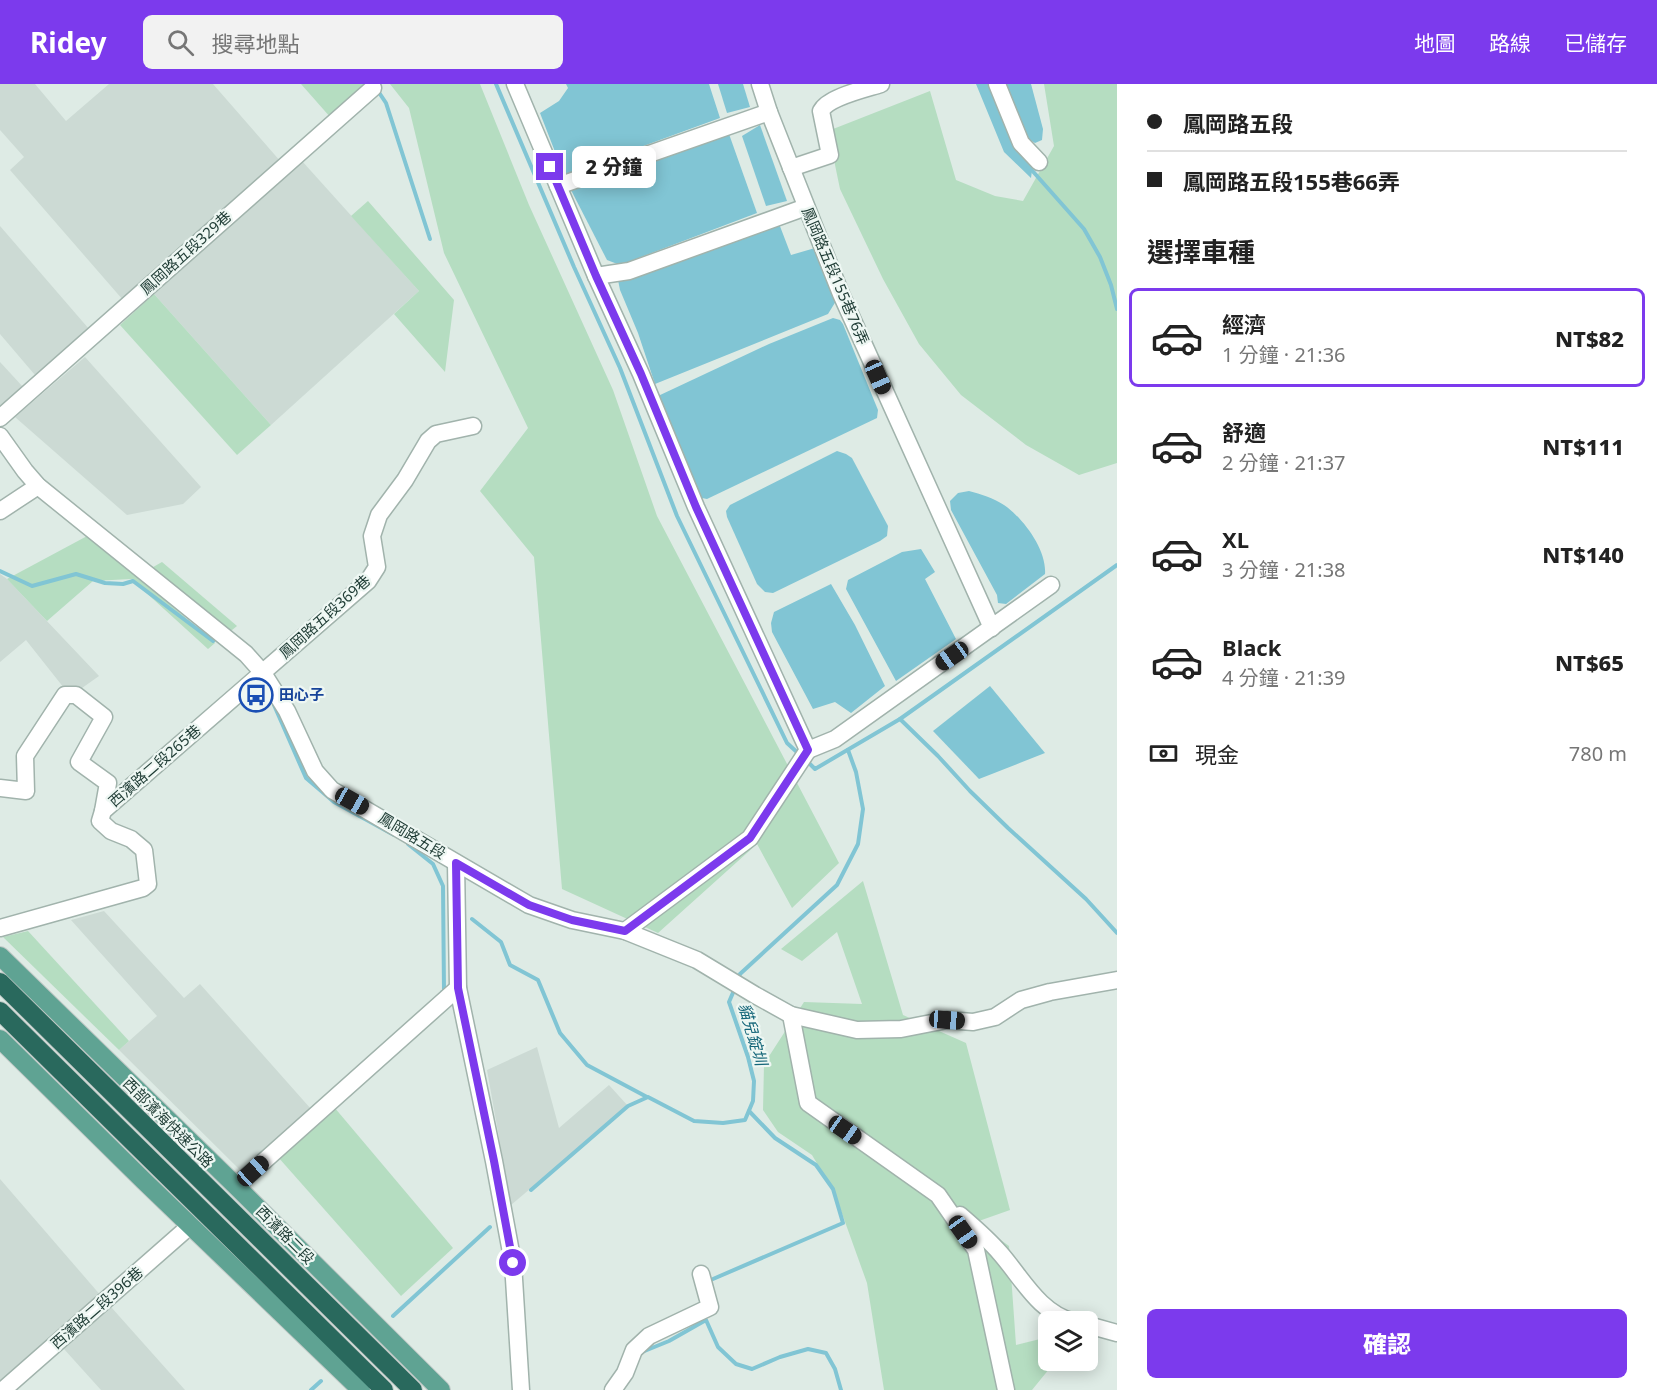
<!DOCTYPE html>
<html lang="zh-TW">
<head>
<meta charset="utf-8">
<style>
	body { margin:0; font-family:"Noto Sans","Noto Sans TC",sans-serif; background:#f2f2f2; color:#222; height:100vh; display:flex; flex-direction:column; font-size:22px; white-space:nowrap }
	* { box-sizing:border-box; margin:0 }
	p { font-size:20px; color:#767676 }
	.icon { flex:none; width:33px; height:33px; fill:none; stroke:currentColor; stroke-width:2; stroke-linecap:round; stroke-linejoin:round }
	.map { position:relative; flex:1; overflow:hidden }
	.side { display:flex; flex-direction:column; background:#fff; width:540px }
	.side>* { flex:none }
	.guide { display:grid; align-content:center; height:132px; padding:0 30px; background:#fff }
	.fabs { position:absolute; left:1038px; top:1227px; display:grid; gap:12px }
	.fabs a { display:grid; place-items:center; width:60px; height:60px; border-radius:9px; background:#fff; box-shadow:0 3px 15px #0003; font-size:30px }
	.end { position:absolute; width:27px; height:27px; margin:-14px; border:8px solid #7c3aed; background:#fff; box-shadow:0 0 0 3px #fff }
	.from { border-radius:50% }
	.bubble { position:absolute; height:42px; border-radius:9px; background:#fff; box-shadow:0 3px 15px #0003; font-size:20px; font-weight:800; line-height:42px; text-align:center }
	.car { position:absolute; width:18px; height:36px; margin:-18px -9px; border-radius:8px; box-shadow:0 0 4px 2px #0007; background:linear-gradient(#222 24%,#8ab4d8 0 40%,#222 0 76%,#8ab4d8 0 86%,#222 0) }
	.guide b { display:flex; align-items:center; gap:21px; height:57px; font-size:22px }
	.guide b+b { border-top:2px solid #e0e0e0 }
	.guide i { width:15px; height:15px; background:#222 }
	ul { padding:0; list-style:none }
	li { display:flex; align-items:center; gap:18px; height:99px; margin:0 12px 9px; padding:0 18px; border:3px solid transparent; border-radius:9px }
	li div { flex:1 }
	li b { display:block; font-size:22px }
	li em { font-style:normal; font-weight:800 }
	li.current { border-color:#7c3aed }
	li>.icon { width:54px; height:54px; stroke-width:1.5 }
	h2 { padding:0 30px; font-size:27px; line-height:72px }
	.pay { display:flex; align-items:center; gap:15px; height:66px; padding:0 30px; font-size:22px }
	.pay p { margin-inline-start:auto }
	.action { display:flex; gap:12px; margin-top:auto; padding:12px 30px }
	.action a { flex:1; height:69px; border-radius:9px; background:#7c3aed; color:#fff; font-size:24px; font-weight:800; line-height:69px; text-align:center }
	header { display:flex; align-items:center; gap:36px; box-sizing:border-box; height:84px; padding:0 30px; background:#7c3aed; color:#fff }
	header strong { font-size:28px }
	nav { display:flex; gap:33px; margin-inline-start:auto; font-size:21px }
	.search { width:420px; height:54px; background:#f2f2f2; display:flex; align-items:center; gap:15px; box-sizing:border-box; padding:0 21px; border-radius:9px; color:#767676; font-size:22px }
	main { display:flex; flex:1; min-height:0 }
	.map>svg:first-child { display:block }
</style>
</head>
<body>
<header>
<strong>Ridey</strong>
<div class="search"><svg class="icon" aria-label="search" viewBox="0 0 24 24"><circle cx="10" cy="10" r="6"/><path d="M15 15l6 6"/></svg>搜尋地點</div>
<nav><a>地圖</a><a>路線</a><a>已儲存</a></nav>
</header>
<main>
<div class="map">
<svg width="1117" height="1306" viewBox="0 0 1117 1306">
	<rect width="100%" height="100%" fill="#deebe5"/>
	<g fill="#ccdad4">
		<path d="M0,0H35L66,37L109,0H213L281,78L123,216L10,86L24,73L0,46Z"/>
		<path d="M302,77L419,207L271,341L154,210Z"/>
		<path d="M0,142L89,245L35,291L0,250Z"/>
		<path d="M85,273L201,403L183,420L127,431L15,333Z"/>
		<path d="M0,278L23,303L0,326Z"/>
		<path d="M0,490L7,495L99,592L82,604H64L26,556L0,578Z"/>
		<path d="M104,827L184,914L200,900L311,1025L241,1087L119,966L157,932L71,836Z"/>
		<path d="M537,963L559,1044L609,1001L628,1022L511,1121L487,986Z"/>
		<path d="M0,1095L102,1213L0,1298Z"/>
		<path d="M111,1223L185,1306H101L64,1265Z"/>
	</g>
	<g fill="#b5ddc1">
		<path d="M301,0H369L331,34Z"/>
		<path d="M390,0H480L529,121L613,306L657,432L839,779L792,824L757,760L658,849L562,805L534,473L480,407L528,344L444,169L409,24Z"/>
		<path d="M1044,0H1117V379L1079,391L1026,361L961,311L919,260L883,195L840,105L828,47L930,7L956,96L995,112L1023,117L1054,62Z"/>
		<path d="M368,117L454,216L445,288L394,230L419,207L351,132Z"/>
		<path d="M154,210L271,341L237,371L120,241Z"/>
		<path d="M89,451L215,559L208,565L131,495L93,497L47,537L7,495Z"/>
		<path d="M162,478L237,542L227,550L148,486Z"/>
		<path d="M863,797L903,931L966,959L1010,1126L976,1138L1009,1162L1016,1261L1048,1253V1276L1059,1277L1054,1279L1032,1306H884L867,1199L835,1110L812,1071L778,1048L763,1026L764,980L804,918L862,920L837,848L802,877L781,865Z"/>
		<path d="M28,847L129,957L119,966L3,853Z"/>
		<path d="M334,1023L453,1164L401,1212L278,1073Z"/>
	</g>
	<g fill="#81c5d4">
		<path d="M566,0H709L720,34L564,91L540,29L559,17L568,4Z"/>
		<path d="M718,0H743L750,23L727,29Z"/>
		<path d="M976,0H990L1012,59L1033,79L1031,94L1004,68Z"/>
		<path d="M1000,0H1031L1043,45L1042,56L1035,59L1023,52Z"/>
		<path d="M760,41L787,117L766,122L742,52Z"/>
		<path d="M729,50L757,129L620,181L607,176L571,106Z"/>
		<path d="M778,137L791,171L815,164L836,217L828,230L655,300L638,249L620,206L618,196Z"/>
		<path d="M833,234L840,236L843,240L878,326L877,334L707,415L697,413L658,312L769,260Z"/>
		<path d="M837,367L846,370L852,374L888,442L887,452L880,457L773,509L765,508L757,500L727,433L726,427L730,421Z"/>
		<path d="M969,407C981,410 993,414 1004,421C1023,434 1047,466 1045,490L1006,520L998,519L997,511L951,426L950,417L958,409Z"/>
		<path d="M921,465L935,488L925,495L956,555L896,597L846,505L848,496L902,468Z"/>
		<path d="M831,500L855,541L885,602L851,629L835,618L813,625L772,548L771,539L774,528Z"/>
		<path d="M990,602L1045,669L979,695L933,647Z"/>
	</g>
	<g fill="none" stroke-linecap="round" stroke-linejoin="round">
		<g stroke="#81c5d4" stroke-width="4">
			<path d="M496,0L574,183L620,284L677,432L787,659L799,670"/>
			<path d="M378,7L386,19L430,155"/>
			<path d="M1029,83L1084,145L1100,173L1111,201L1117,225"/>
			<path d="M0,487L32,502L76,490L105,499L123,500L133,497L213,557"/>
			<path d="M274,621L306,694L334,718L394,751"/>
			<path d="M900,635L938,672L970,707L1008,744L1086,815L1117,849"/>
			<path d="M807,677L815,685L900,635L1117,481"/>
			<path d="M408,760L433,780L443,802L444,907L442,908"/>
			<path d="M472,835L501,858L510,881L538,896L560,949L587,981L647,1013"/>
			<path d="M739,894L740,890L837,801L858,760L863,725L856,688L848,666"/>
			<path d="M531,1106L628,1022L648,1013L694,1037L723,1039L745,1036L753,1017L754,997L748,973L729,918L735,904"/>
			<path d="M713,1195L843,1139L833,1105L816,1081L775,1054L749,1027"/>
			<path d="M393,1232L490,1143"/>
			<path d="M642,1268L669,1257L706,1236L718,1263L736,1280L752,1285L780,1273L808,1265L826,1269L835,1285L841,1306"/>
			<path d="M311,1306L321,1297"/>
		</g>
		<defs>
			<g id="minor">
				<path d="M515,0L596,192L641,290L696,423L808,666"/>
				<path d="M760,0L769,28L841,210L992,544"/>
				<path d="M997,0L1021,59L1039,78"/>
				<path d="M791,84L830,71L821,27C828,13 865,5 881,0"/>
				<path d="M558,102L769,28"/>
				<path d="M596,192L629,187L806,123"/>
				<path d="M0,334L373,4"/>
				<path d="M0,352L25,387L38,402L246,570L263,589L287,627L315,687L332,706L529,821L572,836L625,847L697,876L755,911L791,931L857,946L901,945L947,936L973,938L995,933L1021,916L1050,908L1117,896"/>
				<path d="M0,427L38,402"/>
				<path d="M808,666L835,655L1051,501"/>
				<path d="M0,704L26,707L25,672L65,611H76L104,633L79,678L108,699L103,727"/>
				<path d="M456,779L458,904L494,1077L513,1179L521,1306"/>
				<path d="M0,844L143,804L148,800L144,766L131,755L111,747L100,737L103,727L368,497L377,483L372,452L379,431L405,396L428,357L436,350L473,342"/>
				<path d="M625,847L750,754L808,666"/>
				<path d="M791,931L808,1019L938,1111L976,1166L1006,1306"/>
				<path d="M236,1102L458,904"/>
				<path d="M960,1131C974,1143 988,1155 1000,1169C1022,1194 1039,1229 1074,1238"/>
				<path d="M1088,1241L1117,1249"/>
				<path d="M3,1306L191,1141"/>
				<path d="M613,1306L625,1289L634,1266L649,1252L710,1223L701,1190"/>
			</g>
			<g id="major">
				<path d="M0,872L236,1102L441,1306"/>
				<path d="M0,955L144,1097L361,1306"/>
			</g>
			<g id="highway">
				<path d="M0,898L413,1306"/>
				<path d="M0,927L384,1306"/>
			</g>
		</defs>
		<use href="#minor" stroke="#a1b3ac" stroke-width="19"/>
		<use href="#major" stroke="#c0c8c6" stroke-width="20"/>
		<use href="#highway" stroke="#c0c8c6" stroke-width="20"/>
		<use href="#minor" stroke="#fff" stroke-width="16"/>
		<use href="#major" stroke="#5fa393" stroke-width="18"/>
		<use href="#highway" stroke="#29695d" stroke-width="18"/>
	</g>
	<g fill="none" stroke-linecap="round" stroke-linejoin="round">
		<path stroke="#7c3aed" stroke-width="8" d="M513,1179L494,1077L458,904L456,779L529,821L572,836L625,847L750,754L808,666L696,423L641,290L596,192L550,83"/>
	</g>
	<defs>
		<symbol id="bus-ring" viewBox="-11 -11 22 22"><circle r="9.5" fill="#eef7f3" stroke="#1a4fb4" stroke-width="1.5"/><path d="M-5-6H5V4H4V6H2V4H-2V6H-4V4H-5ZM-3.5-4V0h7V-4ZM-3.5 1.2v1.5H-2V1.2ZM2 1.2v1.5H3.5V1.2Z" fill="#1a4fb4"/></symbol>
	</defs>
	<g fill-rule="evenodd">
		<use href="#bus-ring" x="237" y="592" width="38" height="38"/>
	</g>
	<g text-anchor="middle" stroke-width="4.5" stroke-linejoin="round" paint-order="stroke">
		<g font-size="15" fill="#1e3b34" stroke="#eef7f3">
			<text transform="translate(186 169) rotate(-42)" y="5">鳳岡路五段329巷</text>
			<text transform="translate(835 192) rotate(67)" y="5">鳳岡路五段155巷76弄</text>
			<text transform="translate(325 533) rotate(-42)" y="5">鳳岡路五段369巷</text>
			<text transform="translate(155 682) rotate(-41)" y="5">西濱路二段265巷</text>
			<text transform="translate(412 752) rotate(31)" y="5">鳳岡路五段</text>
			<text transform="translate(168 1039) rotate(45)" y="5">西部濱海快速公路</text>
			<text transform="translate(285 1151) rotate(45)" y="5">西濱路二段</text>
			<text transform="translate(97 1224) rotate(-41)" y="5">西濱路二段396巷</text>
		</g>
		<g font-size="15" font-weight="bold" fill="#164399" stroke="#eef7f3" text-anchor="start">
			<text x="279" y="616">田心子</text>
		</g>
		<g font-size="16" font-style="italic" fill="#16677a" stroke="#eef7f3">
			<text transform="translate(753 950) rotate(74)" y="6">貓兒錠圳</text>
		</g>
	</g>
</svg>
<div class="fabs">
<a><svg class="icon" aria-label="layers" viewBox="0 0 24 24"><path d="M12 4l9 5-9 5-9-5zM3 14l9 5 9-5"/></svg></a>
</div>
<i class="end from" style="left:513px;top:1179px"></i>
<i class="end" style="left:550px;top:83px"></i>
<div class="bubble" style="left:572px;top:62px;width:84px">2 分鐘</div>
<i class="car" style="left:878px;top:293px;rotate:156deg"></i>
<i class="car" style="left:952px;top:572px;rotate:235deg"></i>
<i class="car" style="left:352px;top:717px;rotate:119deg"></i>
<i class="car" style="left:947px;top:936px;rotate:94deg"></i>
<i class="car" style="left:845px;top:1046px;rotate:125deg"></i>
<i class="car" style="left:253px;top:1087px;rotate:48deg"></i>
<i class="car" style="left:963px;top:1148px;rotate:145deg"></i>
</div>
<section class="side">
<div class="guide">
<b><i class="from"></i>鳳岡路五段</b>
<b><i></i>鳳岡路五段155巷66弄</b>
</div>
<h2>選擇車種</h2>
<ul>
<li class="current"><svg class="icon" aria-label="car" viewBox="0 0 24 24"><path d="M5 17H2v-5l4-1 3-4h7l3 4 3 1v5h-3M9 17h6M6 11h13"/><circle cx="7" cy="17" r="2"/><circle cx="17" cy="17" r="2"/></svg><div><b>經濟</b><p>1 分鐘 · 21:36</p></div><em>NT$82</em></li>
<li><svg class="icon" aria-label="car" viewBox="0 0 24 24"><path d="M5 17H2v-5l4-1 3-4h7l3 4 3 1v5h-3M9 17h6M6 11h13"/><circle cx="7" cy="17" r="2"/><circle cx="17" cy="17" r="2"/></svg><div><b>舒適</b><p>2 分鐘 · 21:37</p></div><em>NT$111</em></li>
<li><svg class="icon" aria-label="car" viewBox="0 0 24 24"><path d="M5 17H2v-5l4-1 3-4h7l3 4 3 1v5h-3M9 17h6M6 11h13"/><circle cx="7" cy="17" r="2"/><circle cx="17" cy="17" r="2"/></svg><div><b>XL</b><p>3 分鐘 · 21:38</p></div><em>NT$140</em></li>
<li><svg class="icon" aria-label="car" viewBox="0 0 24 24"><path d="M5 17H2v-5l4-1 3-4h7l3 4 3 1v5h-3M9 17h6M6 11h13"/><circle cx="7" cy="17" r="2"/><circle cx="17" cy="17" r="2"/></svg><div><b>Black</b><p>4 分鐘 · 21:39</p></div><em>NT$65</em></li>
</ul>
<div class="pay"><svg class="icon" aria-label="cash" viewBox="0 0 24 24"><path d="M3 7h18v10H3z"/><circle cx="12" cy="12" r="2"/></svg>現金<p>780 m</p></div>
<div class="action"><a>確認</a></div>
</section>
</main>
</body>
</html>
